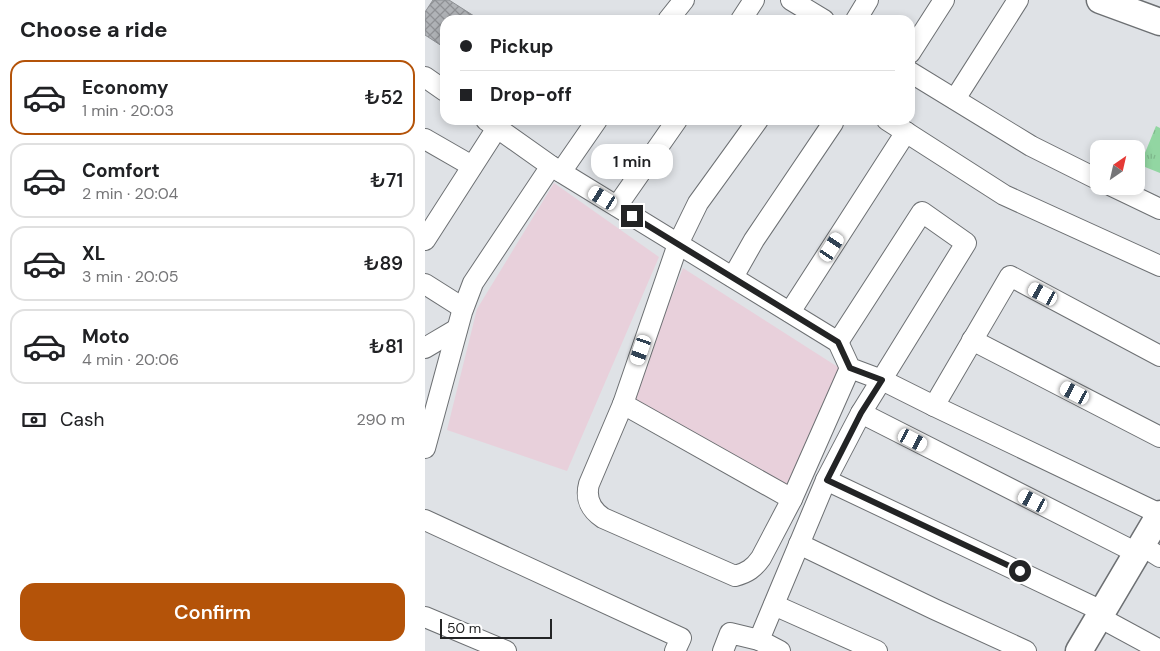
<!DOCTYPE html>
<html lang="en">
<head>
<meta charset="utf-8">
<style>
	body { margin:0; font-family:"DM Sans",sans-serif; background:#f6f6f6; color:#202124; height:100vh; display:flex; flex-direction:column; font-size:19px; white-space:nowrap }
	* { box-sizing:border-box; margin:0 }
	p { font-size:16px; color:#757577 }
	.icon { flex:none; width:28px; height:28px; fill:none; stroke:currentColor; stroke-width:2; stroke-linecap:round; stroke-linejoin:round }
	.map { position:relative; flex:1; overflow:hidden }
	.panel { display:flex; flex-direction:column; background:#fff; width:425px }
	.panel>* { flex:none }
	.guide { position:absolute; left:15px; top:15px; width:475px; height:110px; border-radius:15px; box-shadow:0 2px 8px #0003; display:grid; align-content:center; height:110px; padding:0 20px; background:#fff }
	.needle { width:32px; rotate:34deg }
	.controls { position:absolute; left:665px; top:140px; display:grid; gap:10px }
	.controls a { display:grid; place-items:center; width:55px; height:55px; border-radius:10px; background:#fff; box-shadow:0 2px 8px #0003; font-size:25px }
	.scale { position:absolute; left:15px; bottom:12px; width:112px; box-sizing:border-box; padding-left:5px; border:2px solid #232425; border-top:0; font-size:14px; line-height:18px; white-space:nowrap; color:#232425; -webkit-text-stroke:4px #fff; paint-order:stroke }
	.end { position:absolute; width:22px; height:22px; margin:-11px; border:6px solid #232425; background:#fff; box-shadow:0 0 0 2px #fff }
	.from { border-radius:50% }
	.bubble { position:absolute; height:35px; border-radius:15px; background:#fff; box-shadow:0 2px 8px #0003; font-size:16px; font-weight:600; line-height:35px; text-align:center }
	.car { position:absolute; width:15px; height:30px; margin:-15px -8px; border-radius:6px; box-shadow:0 0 4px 1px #0007; background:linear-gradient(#fff 24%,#345 0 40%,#fff 0 76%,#345 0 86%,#fff 0) }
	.guide b { display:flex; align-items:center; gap:18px; height:48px; font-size:19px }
	.guide b+b { border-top:1px solid #e0e0e0 }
	.guide i { width:12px; height:12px; background:#202124 }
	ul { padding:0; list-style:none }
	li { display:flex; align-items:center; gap:15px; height:75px; margin:0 10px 8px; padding:0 10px; border:2px solid #e0e0e0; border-radius:15px }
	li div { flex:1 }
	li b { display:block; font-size:19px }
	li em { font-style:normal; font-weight:600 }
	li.selected { border-color:#b45309 }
	li>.icon { width:45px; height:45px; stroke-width:1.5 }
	h2 { padding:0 20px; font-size:22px; line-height:60px }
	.pay { display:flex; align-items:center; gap:12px; height:55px; padding:0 20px; font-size:19px }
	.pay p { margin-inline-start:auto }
	.primary-button { display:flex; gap:10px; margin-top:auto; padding:10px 20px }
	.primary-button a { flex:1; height:58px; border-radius:15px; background:#b45309; color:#fff; font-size:20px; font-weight:600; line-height:58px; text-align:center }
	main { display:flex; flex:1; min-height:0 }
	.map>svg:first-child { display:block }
</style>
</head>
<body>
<main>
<section class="panel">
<h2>Choose a ride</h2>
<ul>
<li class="selected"><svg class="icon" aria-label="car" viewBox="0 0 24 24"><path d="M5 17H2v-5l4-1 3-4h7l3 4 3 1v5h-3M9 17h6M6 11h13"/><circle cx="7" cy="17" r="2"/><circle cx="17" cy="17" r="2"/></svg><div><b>Economy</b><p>1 min · 20:03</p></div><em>₺52</em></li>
<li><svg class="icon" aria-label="car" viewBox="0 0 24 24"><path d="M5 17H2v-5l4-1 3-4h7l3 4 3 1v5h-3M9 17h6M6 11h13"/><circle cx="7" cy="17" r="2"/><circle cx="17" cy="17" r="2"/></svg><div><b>Comfort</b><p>2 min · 20:04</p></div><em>₺71</em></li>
<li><svg class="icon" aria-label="car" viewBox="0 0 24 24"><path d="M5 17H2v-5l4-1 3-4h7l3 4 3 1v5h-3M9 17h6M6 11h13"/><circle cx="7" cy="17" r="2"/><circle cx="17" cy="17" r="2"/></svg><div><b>XL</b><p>3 min · 20:05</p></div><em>₺89</em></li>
<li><svg class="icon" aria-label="car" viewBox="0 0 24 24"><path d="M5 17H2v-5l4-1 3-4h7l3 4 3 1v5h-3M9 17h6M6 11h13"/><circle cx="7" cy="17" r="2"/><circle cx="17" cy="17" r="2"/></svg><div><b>Moto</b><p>4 min · 20:06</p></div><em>₺81</em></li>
</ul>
<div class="pay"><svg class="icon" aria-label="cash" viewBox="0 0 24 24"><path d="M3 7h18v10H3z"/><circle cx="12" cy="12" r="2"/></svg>Cash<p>290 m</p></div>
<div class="primary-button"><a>Confirm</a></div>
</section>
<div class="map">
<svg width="735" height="651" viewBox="0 0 735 651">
	<defs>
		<pattern id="grass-tufts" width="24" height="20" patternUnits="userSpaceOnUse" patternTransform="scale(1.25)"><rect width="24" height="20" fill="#92d6a2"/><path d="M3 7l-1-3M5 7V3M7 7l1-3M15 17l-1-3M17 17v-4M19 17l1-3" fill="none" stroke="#7eb88b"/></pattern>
		<pattern id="building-cross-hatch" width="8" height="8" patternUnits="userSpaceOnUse" patternTransform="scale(1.25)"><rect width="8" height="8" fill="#b0b3b7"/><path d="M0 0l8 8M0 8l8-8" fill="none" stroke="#8f9195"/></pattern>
	</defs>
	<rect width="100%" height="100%" fill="#dfe2e6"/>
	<g fill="#e8d0db">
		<path d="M129,183L234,257L142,471L22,430L52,309Z"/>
		<path d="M258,268L416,369L363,487L204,403Z"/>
	</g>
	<path fill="url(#grass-tufts)" d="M731,126L735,128V173L715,165Z"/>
	<path fill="url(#building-cross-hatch)" stroke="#8c8f93" d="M8,0H24L49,16L46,20H20V48L0,35V12Z"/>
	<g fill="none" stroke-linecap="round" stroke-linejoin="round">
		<defs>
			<g id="minor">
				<path d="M366,0L399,20"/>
				<path d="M243,20L259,0"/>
				<path d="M316,20L329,0"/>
				<path d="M431,20L443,0"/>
				<path d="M485,53L519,0"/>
				<path d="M485,72L606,146L674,180"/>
				<path d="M0,77L20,91"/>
				<path d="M530,99L593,0"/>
				<path d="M61,120L126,166L413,342L425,368L457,380L509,406L735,514"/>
				<path d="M333,120L273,203L253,244L198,404L164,484C160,499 166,510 178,518L310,576C322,573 329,568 336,558L367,499L425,368"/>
				<path d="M462,120L579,195L735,266"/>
				<path d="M0,139L47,166"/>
				<path d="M136,172L172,120"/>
				<path d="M687,186L735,209"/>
				<path d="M192,206L252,120"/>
				<path d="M0,240L72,128"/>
				<path d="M308,277L329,240L408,123"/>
				<path d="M0,284L38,308"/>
				<path d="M365,312L481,132"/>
				<path d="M547,340L735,437"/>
				<path d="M0,348L32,329"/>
				<path d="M198,404L367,499"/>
				<path d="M509,406L585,276L735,356"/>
				<path d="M436,413L712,553"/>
				<path d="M0,448L37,312L48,283L126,166"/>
				<path d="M401,480L677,611"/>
				<path d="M0,520L256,638L250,651"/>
				<path d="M374,544L509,609L601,651"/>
				<path d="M716,545L735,557"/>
				<path d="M349,605L452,651"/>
				<path d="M0,617L81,651"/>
				<path d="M674,617L735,650"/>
				<path d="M334,640L355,651"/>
				<path d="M298,651L305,633L334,640L401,480L436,413L541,243L497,212L413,342"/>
			</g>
			<g id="major">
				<path d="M675,0L735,22"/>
				<path d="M654,651L735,514"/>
			</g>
		</defs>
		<use href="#minor" stroke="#6d7073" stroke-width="22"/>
		<use href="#major" stroke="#6d7073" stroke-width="29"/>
		<use href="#minor" stroke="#fff" stroke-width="20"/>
		<use href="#major" stroke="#fff" stroke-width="26"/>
	</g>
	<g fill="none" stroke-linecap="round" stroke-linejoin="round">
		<path stroke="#232425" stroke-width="6" d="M207,216L413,342L425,368L457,380L436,413L402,480L595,571"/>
	</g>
</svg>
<div class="controls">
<a><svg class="needle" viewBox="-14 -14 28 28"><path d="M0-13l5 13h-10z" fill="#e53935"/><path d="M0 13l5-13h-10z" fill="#757577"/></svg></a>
</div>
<div class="scale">50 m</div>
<i class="end from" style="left:595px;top:571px"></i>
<i class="end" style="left:207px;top:216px"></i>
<div class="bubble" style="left:166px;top:144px;width:82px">1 min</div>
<i class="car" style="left:178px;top:198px;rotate:301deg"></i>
<i class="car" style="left:407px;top:247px;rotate:33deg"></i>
<i class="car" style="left:618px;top:294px;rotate:298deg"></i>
<i class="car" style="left:216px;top:350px;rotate:199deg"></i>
<i class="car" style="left:650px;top:393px;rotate:297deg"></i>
<i class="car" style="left:488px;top:440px;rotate:117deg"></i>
<i class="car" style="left:608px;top:501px;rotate:297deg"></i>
<div class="guide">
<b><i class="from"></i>Pickup</b>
<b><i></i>Drop-off</b>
</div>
</div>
</main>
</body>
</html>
